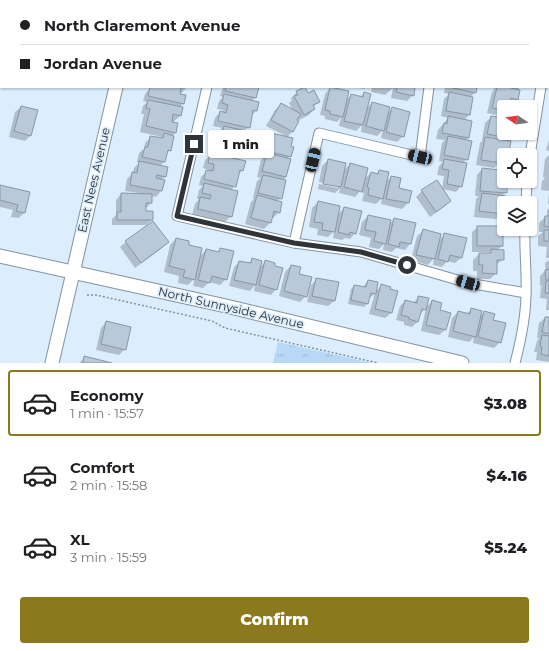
<!DOCTYPE html>
<html lang="en">
<head>
<meta charset="utf-8">
<style>
	body { margin:0; font-family:Montserrat,sans-serif; background:#f2f2f2; color:#202124; height:100vh; display:flex; flex-direction:column; font-size:15px; white-space:nowrap }
	* { box-sizing:border-box; margin:0 }
	p { font-size:13px; color:#757577 }
	.icon { flex:none; width:22px; height:22px; fill:none; stroke:currentColor; stroke-width:2; stroke-linecap:round; stroke-linejoin:round }
	.map { position:relative; height:363px; overflow:hidden }
	.side { display:flex; flex-direction:column; background:#fff; flex:1 }
	.side>* { flex:none }
	.hud { position:absolute; left:0px; top:0px; width:549px; height:88px; box-shadow:0 1px 3px #0004; display:grid; align-content:center; height:88px; padding:0 20px; background:#fff }
	.needle { width:26px; rotate:283deg }
	.fabs { position:absolute; left:497px; top:100px; display:grid; gap:8px }
	.fabs a { display:grid; place-items:center; width:40px; height:40px; border-radius:4px; background:#fff; box-shadow:0 1px 3px #0004; font-size:20px }
	.end { position:absolute; width:18px; height:18px; margin:-9px; border:5px solid #2e343a; background:#fff; box-shadow:0 0 0 2px #fff }
	.from { border-radius:50% }
	.bubble { position:absolute; height:28px; border-radius:4px; background:#fff; box-shadow:0 1px 3px #0004; font-size:13px; font-weight:800; line-height:28px; text-align:center }
	.car { position:absolute; width:12px; height:24px; margin:-12px -6px; border-radius:5px; box-shadow:0 0 3px 1px #0007; background:linear-gradient(#222 24%,#8ab4d8 0 40%,#222 0 76%,#8ab4d8 0 86%,#222 0) }
	.hud b { display:flex; align-items:center; gap:14px; height:38px; font-size:15px }
	.hud b+b { border-top:1px solid #e0e0e0 }
	.hud i { width:10px; height:10px; background:#202124 }
	ul { padding:7px 0 0; list-style:none }
	li { display:flex; align-items:center; gap:12px; height:66px; margin:0 8px 6px; padding:0 12px; border:2px solid transparent; border-radius:4px }
	li div { flex:1 }
	li b { display:block; font-size:15px }
	li em { font-style:normal; font-weight:800 }
	li.current { border-color:#8c791e }
	li>.icon { width:36px; height:36px; stroke-width:1.5 }
	.action { display:flex; gap:8px; margin-top:auto; padding:8px 20px }
	.action a { flex:1; height:46px; border-radius:4px; background:#8c791e; color:#fff; font-size:16px; font-weight:800; line-height:46px; text-align:center }
	.map>svg:first-child { display:block }
</style>
</head>
<body>
<div class="map">
<svg width="549" height="363" viewBox="0 0 549 363">
	<defs>
		<pattern id="grass-tufts" width="24" height="20" patternUnits="userSpaceOnUse"><rect width="24" height="20" fill="#b9d8f6"/><path d="M3 7l-1-3M5 7V3M7 7l1-3M15 17l-1-3M17 17v-4M19 17l1-3" fill="none" stroke="#9fbad4"/></pattern>
	</defs>
	<rect width="100%" height="100%" fill="#dcedfd"/>
	<path fill="url(#grass-tufts)" d="M278,342L372,363H273Z"/>
	<g fill="#0003">
		<path d="M67,0H84L67,1Z"/>
		<path d="M168,0H207L167,1Z"/>
		<path d="M242,0H277L242,1Z"/>
		<path d="M300,0H328L299,1Z"/>
		<path d="M364,0H386L364,1Z"/>
		<path d="M388,0H409L387,1Z"/>
		<path d="M468,0H496L468,1Z"/>
		<path d="M515,0H544L515,1Z"/>
		<path d="M151,87H187L180,95L183,103L179,108L180,116L172,123L175,133L172,136L170,150L166,155L165,161L160,166L167,168L165,177L161,180V191L156,197L151,196V203L145,209V212L152,220L146,225H112V219L116,215V200L121,194L139,195V193L125,191L127,179L133,173L134,168L139,163L137,162L139,153L144,149L145,143L151,137L160,139L162,137L140,132L144,114H141L143,106L147,102L143,101L145,94Z"/>
		<path d="M223,87H258L255,98L251,101L256,111L251,116L249,127L245,130L243,139L239,143L237,155L232,159L243,170L238,175L235,186L231,190V216L225,222L192,215L195,204L199,199H197L199,190L203,186L199,185L201,177L207,171L209,172V170L203,168L205,160L210,155L212,144L217,140L218,132L222,128L213,126L215,118L220,112L222,113L223,110L217,109L219,101L223,97L220,96Z"/>
		<path d="M355,87H366L364,89Z"/>
		<path d="M372,87H414L413,95L407,101L391,98L393,88L385,95L371,92Z"/>
		<path d="M445,87H476L475,93L470,97L472,98L469,115L464,120L471,122L468,138L465,141L467,159L463,163L461,186L456,192L442,189L450,201L444,207L430,217L416,197L422,191L442,189L444,176L437,175L439,166L443,162L439,161L442,143L445,140L436,139L438,130L448,118L441,116L444,99L449,94L444,93Z"/>
		<path d="M490,87H520L517,90V99L511,105L508,104V107H504V114L501,116L487,113L492,92L495,89Z"/>
		<path d="M330,88L346,100L351,95L360,97L364,93L366,109L372,103L387,114L393,108L403,136L397,142L381,138L383,130L377,136L361,132L362,125L356,131L339,126L341,117L337,122L325,119V116L320,115L325,94Z"/>
		<path d="M297,92L308,94L318,102L313,107L314,109L309,115L297,121L293,131L287,137L290,156L287,159L286,177L282,180L281,198L277,201L279,212L273,218H271L270,223L264,229L245,224L251,202L254,199L253,198L257,181L261,178L257,177L261,160L264,157L261,156L264,145L260,144L261,138L267,133L286,136L266,126L275,110L281,104L293,111L289,103L292,100L291,98Z"/>
		<path d="M21,107L31,135L25,141L9,137L15,112Z"/>
		<path d="M491,117L504,119V133H512L511,139L508,142V151L503,157H501L500,163L494,168L476,165L480,143L483,140H482L485,123Z"/>
		<path d="M549,140V151L546,150Z"/>
		<path d="M549,155V204H548L549,191L541,190L542,181L545,178L543,177L545,159Z"/>
		<path d="M328,160L344,170L350,164L363,180L371,173L376,174L380,171L386,182L391,177L398,189L411,192L408,203L402,209L381,204L382,198L376,204L362,201L364,193H362V189L355,197L339,193L340,188L335,193L318,189L319,184L338,188V186L319,182L322,166Z"/>
		<path d="M482,169L498,182L506,192L502,196L505,203L502,214L496,219L474,217L476,199L479,196H475L477,175Z"/>
		<path d="M0,186L29,193L24,213L19,218L11,217L13,210L0,207Z"/>
		<path d="M318,202L337,215L344,208L355,233L350,239L345,238L342,240L333,238L334,231L328,237L317,235L318,229L309,227L312,208Z"/>
		<path d="M549,208V258H546L547,247L538,246V236L543,232H539V223L545,217H547V210Z"/>
		<path d="M368,216L389,225L394,219L415,224L410,244L405,250L396,248L392,252L383,250L384,244L379,249L369,247L371,238L359,235L362,222Z"/>
		<path d="M478,227L502,246L497,250L503,259L496,265V273L490,279H477V271H473V260L479,254H488L490,252H472V232Z"/>
		<path d="M423,231L439,240L445,234L461,258L455,263L447,261L442,267L433,265L434,258L428,265L411,260L417,236Z"/>
		<path d="M176,239L199,257L206,250L217,252L221,249L226,279L220,285L209,282L203,288L193,286L195,278L188,285L178,283L179,276L164,272L170,245Z"/>
		<path d="M126,242H168L162,248L135,268L120,247Z"/>
		<path d="M253,259L260,267L265,262L276,289L271,295L254,291L255,285L250,291L229,286L234,267L239,262L248,264Z"/>
		<path d="M549,260V310H546L547,299L540,298L541,287L543,285L540,286V276L546,270L545,263Z"/>
		<path d="M291,266L306,296L300,302L279,296L285,272Z"/>
		<path d="M317,279L334,301L328,306L307,302L311,285Z"/>
		<path d="M368,281L375,292L381,286L391,313L385,318L369,314L375,293L371,297H369L368,303L364,307L348,304L351,289L354,286L364,288L365,284Z"/>
		<path d="M419,297L425,309L432,301L439,311L445,330L439,335L421,331L426,308L419,315L418,321L412,327L404,325V322L396,320L400,306L405,301L413,303Z"/>
		<path d="M471,309L479,317L485,312L492,320L500,342L494,348L473,343L474,337L469,342L448,337L452,318L458,312L467,314Z"/>
		<path d="M545,318H549V362L536,360L537,352H534L537,341L539,338H537L539,323Z"/>
		<path d="M106,322L125,349L119,355L96,350L101,328Z"/>
		<path d="M85,357L108,363H79Z"/>
	</g>
	<g fill="#b9c9d9" stroke="#8797a5">
		<path d="M171,0H198L171,1Z"/>
		<path d="M246,0H277L246,1Z"/>
		<path d="M303,0H329L303,1Z"/>
		<path d="M150,87H181L180,94L186,95L184,104L148,96Z"/>
		<path d="M226,87H259L256,98L225,91Z"/>
		<path d="M305,87L308,93L314,90L320,102L313,105L315,109L304,115L294,96L298,95L296,91Z"/>
		<path d="M330,87L349,91L343,117L330,114V111L325,110Z"/>
		<path d="M397,87H415L414,96L396,92Z"/>
		<path d="M449,87H477L476,93Z"/>
		<path d="M497,87H507L520,90L518,100L511,98L509,107H504V110L492,108Z"/>
		<path d="M364,92L371,94L363,125L344,121L351,94L363,97Z"/>
		<path d="M449,92L473,97L470,115L446,111Z"/>
		<path d="M224,94L259,102L257,111L253,110L250,128L218,121L220,111L226,113L228,105L222,103Z"/>
		<path d="M148,100L183,107L181,116L173,114L172,122L178,123L176,133L146,126L150,109L146,108Z"/>
		<path d="M372,102L390,107L384,131L366,126Z"/>
		<path d="M281,103L301,114L297,120L299,121L293,132L271,120Z"/>
		<path d="M21,106L38,110L31,136L14,131Z"/>
		<path d="M392,107L410,112L404,137L386,132Z"/>
		<path d="M448,116L472,121L469,138L442,133L444,123L447,124Z"/>
		<path d="M491,116L504,118V133H513L512,139L487,134Z"/>
		<path d="M224,126L246,131L244,140L241,139L238,155L215,150L218,137L221,138Z"/>
		<path d="M267,132L293,138L291,146L294,147L291,157L266,151L269,139L265,138Z"/>
		<path d="M164,133L174,136L171,151L168,150L165,162L142,157L145,147H148L150,136L163,138Z"/>
		<path d="M448,136L472,141L468,160L444,155Z"/>
		<path d="M485,137L511,141L509,152L504,151L501,163L481,160Z"/>
		<path d="M210,153L246,161L243,171L240,170L236,187L204,179L206,170L213,171L214,164L208,163Z"/>
		<path d="M267,153L291,159L286,177L262,171Z"/>
		<path d="M328,159L346,163L341,187L323,184Z"/>
		<path d="M444,159L467,163L462,187L447,184L449,170L442,169Z"/>
		<path d="M139,161L168,167L166,177L157,175L156,178L165,180L162,191L130,185L132,172L137,173Z"/>
		<path d="M350,163L368,168L362,192L344,187Z"/>
		<path d="M482,168L500,170L499,181L507,182V193L480,191Z"/>
		<path d="M379,170L389,172L383,199L368,195L369,188L367,187L371,172L378,174Z"/>
		<path d="M263,175L286,180L282,199L258,193Z"/>
		<path d="M391,176L401,178L399,188L412,191L409,203L386,199Z"/>
		<path d="M437,180L451,201L436,212L421,190Z"/>
		<path d="M204,183L238,191L232,217L198,209L200,197L210,199L211,195L202,193Z"/>
		<path d="M0,185L30,192L25,213L16,211L18,205L0,200Z"/>
		<path d="M121,193L152,194V203H146V211H153V220H117V212H121Z"/>
		<path d="M482,193L506,196V203H504L503,214L479,211Z"/>
		<path d="M257,195L282,202L280,213L274,211L271,223L251,218Z"/>
		<path d="M318,201L340,206L335,232L322,230L323,223L314,222Z"/>
		<path d="M344,207L362,211L356,234L350,232L349,235L338,232Z"/>
		<path d="M368,215L391,220L386,244L374,241L376,232L365,230Z"/>
		<path d="M545,216H549V227L544,226Z"/>
		<path d="M394,218L416,223L411,244L400,242L399,247L388,244Z"/>
		<path d="M153,221L169,242L141,263L125,241Z"/>
		<rect x="477" y="226" width="26" height="20"/>
		<path d="M423,229L441,234L435,259L416,255Z"/>
		<rect x="544" y="230" width="5" height="11"/>
		<path d="M444,233L467,238L462,258L450,255L448,262L438,259Z"/>
		<path d="M176,238L189,241V245L202,248L195,280L183,277L185,270L169,266Z"/>
		<path d="M220,248L234,251L227,280L212,276L210,283L198,280L206,249L219,252Z"/>
		<path d="M491,249L504,250V260H497V274L482,273L483,265H479V253H491Z"/>
		<path d="M252,258L262,261L256,285L234,280L239,261L251,263Z"/>
		<path d="M265,260L275,263V266L283,268L277,290L259,285Z"/>
		<path d="M291,265L301,267L299,274L312,277L307,297L284,291Z"/>
		<path d="M549,269V280H546L545,270Z"/>
		<path d="M316,278L339,282L335,301L312,296Z"/>
		<path d="M368,280L378,282L376,294L371,293L368,304L351,300L354,285L366,287Z"/>
		<path d="M546,281H549V293H545Z"/>
		<path d="M381,284L391,287L390,289L398,291L392,313L375,309Z"/>
		<path d="M418,296L429,298L426,310L422,309L418,322L409,319V317L401,315L405,300L417,303Z"/>
		<path d="M432,300L442,303L440,310L451,313L446,330L426,325Z"/>
		<path d="M471,308L482,311L476,337L453,331L458,311L470,314Z"/>
		<path d="M484,311L495,314L493,320L506,323L501,343L478,337Z"/>
		<path d="M545,317H549V334L542,332Z"/>
		<path d="M106,321L131,327L126,350L101,344Z"/>
		<path d="M542,335L549,336V356L541,354L542,347L540,346Z"/>
		<path d="M84,356L112,363H83Z"/>
	</g>
	<g fill="none" stroke-linecap="round" stroke-linejoin="round">
		<defs>
			<g id="street">
				<path d="M226,1V0"/>
				<path d="M349,1V0"/>
				<path d="M451,1V0"/>
				<path d="M548,62L549,58"/>
				<path d="M207,87L177,216L294,243L361,252L468,283L526,293"/>
				<path d="M530,155L541,87"/>
				<path d="M526,203L527,181"/>
				<path d="M294,243L319,133L420,157L429,87"/>
				<path d="M515,363C521,340 526,317 526,293C527,272 524,250 525,229"/>
			</g>
			<g id="secondary">
				<path d="M136,1V0"/>
				<path d="M0,256L226,306L462,363"/>
				<path d="M52,363L116,87"/>
			</g>
		</defs>
		<use href="#street" stroke="#8393a1" stroke-width="11"/>
		<use href="#secondary" stroke="#8393a1" stroke-width="15"/>
		<path stroke="#85919c" stroke-width="1.5" stroke-dasharray="2 2" stroke-linecap="butt" d="M87,295H96L212,321L225,328L378,363"/>
		<use href="#street" stroke="#fff" stroke-width="9"/>
		<use href="#secondary" stroke="#fff" stroke-width="13"/>
	</g>
	<g fill="none" stroke-linecap="round" stroke-linejoin="round">
		<path stroke="#2e343a" stroke-width="5" d="M194,144L177,216L294,243L361,252L407,265"/>
	</g>
	<g text-anchor="middle" stroke-width="3.5" stroke-linejoin="round" paint-order="stroke">
		<g font-size="12" fill="#2e343a" stroke="#dcedfd">
			<text transform="translate(94 180) rotate(-77)" y="4">East Nees Avenue</text>
			<text transform="translate(231 308) rotate(13)" y="4">North Sunnyside Avenue</text>
		</g>
	</g>
</svg>
<div class="fabs">
<a><svg class="needle" viewBox="-14 -14 28 28"><path d="M0-13l5 13h-10z" fill="#e53935"/><path d="M0 13l5-13h-10z" fill="#757577"/></svg></a>
<a><svg class="icon" aria-label="locate" viewBox="0 0 24 24"><circle cx="12" cy="12" r="6"/><path d="M12 2v4M12 18v4M2 12h4M18 12h4"/></svg></a>
<a><svg class="icon" aria-label="layers" viewBox="0 0 24 24"><path d="M12 4l9 5-9 5-9-5zM3 14l9 5 9-5"/></svg></a>
</div>
<i class="end from" style="left:407px;top:265px"></i>
<i class="end" style="left:194px;top:144px"></i>
<div class="bubble" style="left:208px;top:130px;width:66px">1 min</div>
<i class="car" style="left:420px;top:157px;rotate:283deg"></i>
<i class="car" style="left:313px;top:160px;rotate:13deg"></i>
<i class="car" style="left:468px;top:283px;rotate:286deg"></i>
<div class="hud">
<b><i class="from"></i>North Claremont Avenue</b>
<b><i></i>Jordan Avenue</b>
</div>
</div>
<section class="side">
<ul>
<li class="current"><svg class="icon" aria-label="car" viewBox="0 0 24 24"><path d="M5 17H2v-5l4-1 3-4h7l3 4 3 1v5h-3M9 17h6M6 11h13"/><circle cx="7" cy="17" r="2"/><circle cx="17" cy="17" r="2"/></svg><div><b>Economy</b><p>1 min · 15:57</p></div><em>$3.08</em></li>
<li><svg class="icon" aria-label="car" viewBox="0 0 24 24"><path d="M5 17H2v-5l4-1 3-4h7l3 4 3 1v5h-3M9 17h6M6 11h13"/><circle cx="7" cy="17" r="2"/><circle cx="17" cy="17" r="2"/></svg><div><b>Comfort</b><p>2 min · 15:58</p></div><em>$4.16</em></li>
<li><svg class="icon" aria-label="car" viewBox="0 0 24 24"><path d="M5 17H2v-5l4-1 3-4h7l3 4 3 1v5h-3M9 17h6M6 11h13"/><circle cx="7" cy="17" r="2"/><circle cx="17" cy="17" r="2"/></svg><div><b>XL</b><p>3 min · 15:59</p></div><em>$5.24</em></li>
</ul>
<div class="action"><a>Confirm</a></div>
</section>
</body>
</html>
